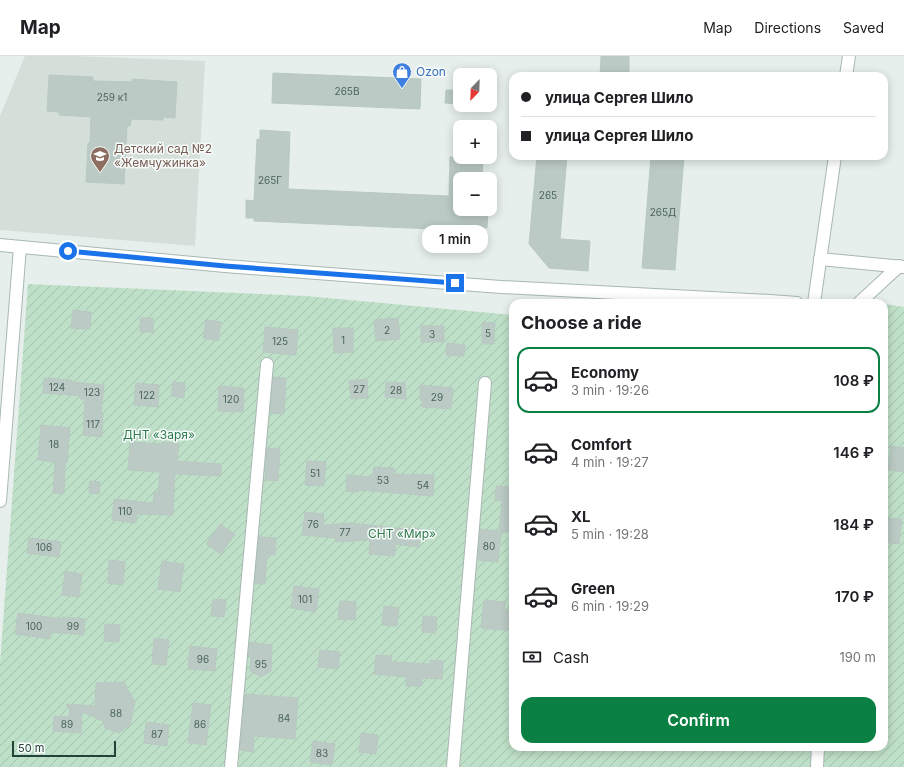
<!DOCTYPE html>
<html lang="en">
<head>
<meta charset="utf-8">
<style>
	body { margin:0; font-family:Inter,sans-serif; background:#f6f6f6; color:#202124; height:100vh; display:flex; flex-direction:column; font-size:15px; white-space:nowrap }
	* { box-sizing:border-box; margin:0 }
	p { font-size:13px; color:#757577 }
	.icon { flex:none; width:22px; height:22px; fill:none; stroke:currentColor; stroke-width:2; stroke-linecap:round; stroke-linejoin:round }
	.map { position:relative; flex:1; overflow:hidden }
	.panel { position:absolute; left:509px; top:243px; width:379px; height:452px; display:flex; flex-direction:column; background:#fff; border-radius:12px; box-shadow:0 2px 10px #0003 }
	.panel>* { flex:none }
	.hud { position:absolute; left:509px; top:16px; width:379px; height:88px; border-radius:12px; box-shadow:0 2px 10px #0003; display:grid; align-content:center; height:88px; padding:0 12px; background:#fff }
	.needle { width:26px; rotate:203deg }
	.tools { position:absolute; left:453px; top:12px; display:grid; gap:8px }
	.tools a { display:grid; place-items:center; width:44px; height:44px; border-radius:8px; background:#fff; box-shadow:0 2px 10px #0003; font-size:20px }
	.scale { position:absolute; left:12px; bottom:10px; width:104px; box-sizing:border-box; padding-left:4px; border:2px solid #24423a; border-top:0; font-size:11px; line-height:14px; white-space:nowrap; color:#24423a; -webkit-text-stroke:3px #f7fbf9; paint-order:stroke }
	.end { position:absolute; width:18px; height:18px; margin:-9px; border:5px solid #1a73e8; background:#fff; box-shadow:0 0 0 2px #fff }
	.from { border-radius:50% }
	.bubble { position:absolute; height:28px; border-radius:12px; background:#fff; box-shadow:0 2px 10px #0003; font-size:13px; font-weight:600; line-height:28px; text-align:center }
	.hud b { display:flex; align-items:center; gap:14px; height:38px; font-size:15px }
	.hud b+b { border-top:1px solid #e0e0e0 }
	.hud i { width:10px; height:10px; background:#202124 }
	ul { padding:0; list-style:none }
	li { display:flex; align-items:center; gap:12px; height:66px; margin:0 8px 6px; padding:0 4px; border:2px solid transparent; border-radius:12px }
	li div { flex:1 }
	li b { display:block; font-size:15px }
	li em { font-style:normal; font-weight:600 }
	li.active { border-color:#0b8043 }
	li>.icon { width:36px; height:36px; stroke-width:1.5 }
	h2 { padding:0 12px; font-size:18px; line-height:48px }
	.pay { display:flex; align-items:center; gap:10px; height:44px; padding:0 12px; font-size:15px }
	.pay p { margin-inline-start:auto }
	.action { display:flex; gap:8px; margin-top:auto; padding:8px 12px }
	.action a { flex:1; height:46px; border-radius:12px; background:#0b8043; color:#fff; font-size:16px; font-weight:600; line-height:46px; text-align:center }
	header { display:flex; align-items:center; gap:24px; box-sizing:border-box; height:56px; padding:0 20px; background:#fff; border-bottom:1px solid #e0e0e0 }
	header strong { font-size:19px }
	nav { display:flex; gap:22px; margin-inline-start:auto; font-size:14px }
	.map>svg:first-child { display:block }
</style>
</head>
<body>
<header>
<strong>Map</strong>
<nav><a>Map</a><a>Directions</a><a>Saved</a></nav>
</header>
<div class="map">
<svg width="904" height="711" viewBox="0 0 904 711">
	<defs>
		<pattern id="garden-furrows" width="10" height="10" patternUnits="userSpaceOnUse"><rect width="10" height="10" fill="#bfe0c8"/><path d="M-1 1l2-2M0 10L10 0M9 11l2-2" fill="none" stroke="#a4c1ad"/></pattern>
	</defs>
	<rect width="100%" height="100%" fill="#e6efeb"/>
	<path fill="#d4dfda" d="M25,0H74L205,5L195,190L0,174V60Z"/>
	<path fill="url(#garden-furrows)" d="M28,228L306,240L513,259V691H884V248L904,251V711H0V608Z"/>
	<g fill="#bbcac4" stroke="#b8c9c2">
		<path d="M601,0H629V20H600Z"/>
		<path d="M273,17L421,23L420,53L272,47Z"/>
		<path d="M49,19L93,21V25L132,26V23L177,26L175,62L163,61V64L131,63L130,70H127L124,128L86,126L88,87H90L91,61L59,59V56L47,55Z"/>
		<path d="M446,34H460V48L445,47Z"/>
		<path d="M260,74L290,76L288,133L449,140L450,101H483L482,123H460V153H478L477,155H488L487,172L478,171L477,175L254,165V162H246V144L254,145L257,83L260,84Z"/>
		<path d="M537,100H567L560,183L590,185L588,215L549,212L529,188Z"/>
		<path d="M651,100H684L675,214L642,212Z"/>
		<path d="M73,254L91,256L90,273L71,272Z"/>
		<rect x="140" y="262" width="13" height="14"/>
		<path d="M398,262L400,283L376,285L374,264Z"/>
		<path d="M206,264L221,266L218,285L203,282Z"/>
		<path d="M482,266L495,267L494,288H482Z"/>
		<rect x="421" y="270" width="23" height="16"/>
		<path d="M265,271L298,274L296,299L263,296Z"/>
		<path d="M333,272H353V296L334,297Z"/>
		<path d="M447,287L465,289L464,300L446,299Z"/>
		<path d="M273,321L286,322L284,358L270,357Z"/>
		<path d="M44,322L72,324V326L104,329L101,357H103L102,381L83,379L85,343H80L81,340L43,337Z"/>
		<path d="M367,323L368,342L351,343L349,325Z"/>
		<path d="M173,326L185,327L184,342L171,340Z"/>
		<path d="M386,326L405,327L406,343L385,341Z"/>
		<path d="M136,327L159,329L158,351L134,349Z"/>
		<path d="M420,329L453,332L451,353L422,351V344H420Z"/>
		<path d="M219,330L244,332L243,356L218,355Z"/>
		<path d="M41,369L70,372L67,407H65L64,438L53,437L55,406L38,404Z"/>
		<path d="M130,386L162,388V386L179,387L177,405L221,408V420L175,418L173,459L137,458L136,467L112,464L114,443L153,447L154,436H158L160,416L128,414Z"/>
		<path d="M891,390L904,392V416L888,414Z"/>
		<path d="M267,392L280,393L278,425L265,424Z"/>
		<path d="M307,405L326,406L324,430L305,429Z"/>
		<path d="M374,411L394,412V418L434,419L433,440L358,434V436L346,435L347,419L373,421Z"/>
		<path d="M90,425L100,426L99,438L89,437Z"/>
		<path d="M496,430L513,431L510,476H501L498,506L478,504L480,473L499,475L502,445L495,444Z"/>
		<path d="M305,456L324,458L323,469L351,467L404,473V471L421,473L419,491L396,488L394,500L369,498L370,484L336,486L335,482L302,479Z"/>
		<path d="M884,462L902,463L899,488L884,486Z"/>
		<path d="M220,468L235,478L221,498L206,488Z"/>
		<path d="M259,481L276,482L275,499H267L265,528H255Z"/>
		<path d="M29,482L61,486L59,501L27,497Z"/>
		<path d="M109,504L125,506L123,529L108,527Z"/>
		<path d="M162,505L184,508L180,536L158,533Z"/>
		<path d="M65,515L82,518L79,541L62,539Z"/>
		<path d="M294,530L319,533L316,556L291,552Z"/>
		<path d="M213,543L226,544L224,561L211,560Z"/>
		<path d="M484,544L505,546L504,554L513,555V575L481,572Z"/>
		<path d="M340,545L356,546L355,564L338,563Z"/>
		<path d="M384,550L399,552L397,570L382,569Z"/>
		<path d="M18,557L62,563V561L85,563L84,579L51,576L50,583L15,578Z"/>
		<path d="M423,560L437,561L436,577L422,576Z"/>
		<path d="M105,568L120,569L119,586L104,585Z"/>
		<path d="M154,582L169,584L166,609L152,608Z"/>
		<path d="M250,586L272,589L271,615L261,621L250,615L251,601H248Z"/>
		<path d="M190,590L217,593L215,615L188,613Z"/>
		<path d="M320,594L340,596L338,613L318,611Z"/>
		<path d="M376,599L392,600L391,606L430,608V604L443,605L442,623L422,622V630H406V621L374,618Z"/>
		<path d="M124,626L135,646L130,669L119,677L105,672L103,665L82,656L81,677L53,675L54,660L69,661L70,651L66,650L67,648L95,650L96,627Z"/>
		<path d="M245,638L298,642L295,683L254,680L253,696L240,694Z"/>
		<path d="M193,647L211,649L206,689L188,687Z"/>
		<path d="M146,666L169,669L167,690L144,687Z"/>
		<path d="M361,677L378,679L376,698L359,696Z"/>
		<path d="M313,685L335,688L332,709L310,706Z"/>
	</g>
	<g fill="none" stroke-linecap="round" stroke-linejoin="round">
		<defs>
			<g id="street">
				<path d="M846,20L849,0"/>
				<path d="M0,189L225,210L501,231L770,245L797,247"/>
				<path d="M820,203L904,211"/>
				<path d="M814,247L835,100"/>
				<path d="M859,247L899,210"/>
				<path d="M0,445L20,191"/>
				<path d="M231,711L267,308"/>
				<path d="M453,711L485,327"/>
				<path d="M817,711L818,691"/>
			</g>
		</defs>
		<use href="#street" stroke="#a8b8b2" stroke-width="14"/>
		<use href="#street" stroke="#fff" stroke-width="12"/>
	</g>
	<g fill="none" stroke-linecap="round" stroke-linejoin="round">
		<path stroke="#1a73e8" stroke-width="5" d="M68,195L225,210L455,227"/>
	</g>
	<defs>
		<symbol id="shop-pin" viewBox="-11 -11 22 30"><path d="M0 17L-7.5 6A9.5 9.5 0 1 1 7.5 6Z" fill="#3f7fe0" stroke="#f7fbf9"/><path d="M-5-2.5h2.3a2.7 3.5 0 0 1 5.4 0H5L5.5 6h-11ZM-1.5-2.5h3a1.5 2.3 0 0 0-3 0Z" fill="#fff"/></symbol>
		<symbol id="school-pin" viewBox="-11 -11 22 30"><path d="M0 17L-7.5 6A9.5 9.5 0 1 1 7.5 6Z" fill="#8d6e63" stroke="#f7fbf9"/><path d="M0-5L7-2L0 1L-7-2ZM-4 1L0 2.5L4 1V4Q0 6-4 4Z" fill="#fff"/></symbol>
	</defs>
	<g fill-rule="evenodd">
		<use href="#shop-pin" x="391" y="5" width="22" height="30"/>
		<use href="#school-pin" x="89" y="89" width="22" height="30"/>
	</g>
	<g text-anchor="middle" stroke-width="3" stroke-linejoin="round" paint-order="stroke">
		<g font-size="10" fill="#4a645c">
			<text x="347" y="39">265В</text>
			<text x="112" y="45">259 к1</text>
			<text x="270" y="128">265Г</text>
			<text x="548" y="143">265</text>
			<text x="663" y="160">265Д</text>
			<text x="387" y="278">2</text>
			<text x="488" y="281">5</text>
			<text x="432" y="282">3</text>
			<text x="343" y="288">1</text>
			<text x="280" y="289">125</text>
			<text x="57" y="335">124</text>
			<text x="359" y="337">27</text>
			<text x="396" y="338">28</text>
			<text x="92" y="340">123</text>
			<text x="147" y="343">122</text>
			<text x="437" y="345">29</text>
			<text x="231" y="347">120</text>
			<text x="93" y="372">117</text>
			<text x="54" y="392">18</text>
			<text x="315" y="421">51</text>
			<text x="383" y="428">53</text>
			<text x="423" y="433">54</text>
			<text x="125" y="459">110</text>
			<text x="313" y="472">76</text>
			<text x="345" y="480">77</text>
			<text x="489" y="494">80</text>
			<text x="44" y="495">106</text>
			<text x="305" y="547">101</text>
			<text x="34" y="574">100</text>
			<text x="73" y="574">99</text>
			<text x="203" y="607">96</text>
			<text x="261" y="612">95</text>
			<text x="116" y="661">88</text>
			<text x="284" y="666">84</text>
			<text x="67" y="672">89</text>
			<text x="200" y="672">86</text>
			<text x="157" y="682">87</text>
			<text x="322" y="701">83</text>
		</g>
		<g font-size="12" fill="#366cbe" stroke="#f7fbf9" text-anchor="start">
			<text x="416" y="20">Ozon</text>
		</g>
		<g font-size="12" fill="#785e54" stroke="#f7fbf9" text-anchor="start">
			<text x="114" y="97">Детский сад №2<tspan x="114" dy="14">«Жемчужинка»</tspan></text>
		</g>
		<g font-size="12" fill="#2d7a4b" stroke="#f7fbf9">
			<text x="159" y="383">ДНТ «Заря»</text>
			<text x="402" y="482">СНТ «Мир»</text>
		</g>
	</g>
</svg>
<div class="tools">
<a><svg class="needle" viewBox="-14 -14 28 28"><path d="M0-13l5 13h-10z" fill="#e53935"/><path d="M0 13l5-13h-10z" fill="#757577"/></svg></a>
<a>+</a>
<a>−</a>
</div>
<div class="scale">50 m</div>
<i class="end from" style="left:68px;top:195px"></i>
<i class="end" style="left:455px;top:227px"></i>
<div class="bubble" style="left:422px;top:169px;width:66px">1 min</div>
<div class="hud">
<b><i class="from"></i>улица Сергея Шило</b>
<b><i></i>улица Сергея Шило</b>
</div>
<section class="panel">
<h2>Choose a ride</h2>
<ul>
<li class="active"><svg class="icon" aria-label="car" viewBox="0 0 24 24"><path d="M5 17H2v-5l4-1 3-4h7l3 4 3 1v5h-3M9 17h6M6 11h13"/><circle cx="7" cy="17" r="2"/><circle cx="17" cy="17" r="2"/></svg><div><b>Economy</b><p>3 min · 19:26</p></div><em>108 ₽</em></li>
<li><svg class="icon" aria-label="car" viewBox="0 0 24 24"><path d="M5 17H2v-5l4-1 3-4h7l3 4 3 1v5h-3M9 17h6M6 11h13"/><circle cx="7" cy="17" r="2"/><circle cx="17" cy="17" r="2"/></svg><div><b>Comfort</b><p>4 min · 19:27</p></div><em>146 ₽</em></li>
<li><svg class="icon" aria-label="car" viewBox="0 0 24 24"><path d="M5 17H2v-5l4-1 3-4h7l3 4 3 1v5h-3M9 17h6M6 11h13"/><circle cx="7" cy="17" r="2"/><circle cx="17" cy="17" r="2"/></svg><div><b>XL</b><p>5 min · 19:28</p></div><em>184 ₽</em></li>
<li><svg class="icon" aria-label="car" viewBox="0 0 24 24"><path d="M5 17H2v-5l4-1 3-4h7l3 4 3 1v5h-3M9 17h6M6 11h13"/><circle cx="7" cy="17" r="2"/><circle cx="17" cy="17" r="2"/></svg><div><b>Green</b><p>6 min · 19:29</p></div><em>170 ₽</em></li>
</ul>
<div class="pay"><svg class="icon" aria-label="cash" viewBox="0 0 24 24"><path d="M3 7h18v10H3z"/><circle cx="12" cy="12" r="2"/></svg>Cash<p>190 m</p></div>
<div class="action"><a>Confirm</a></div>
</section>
</div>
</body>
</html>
